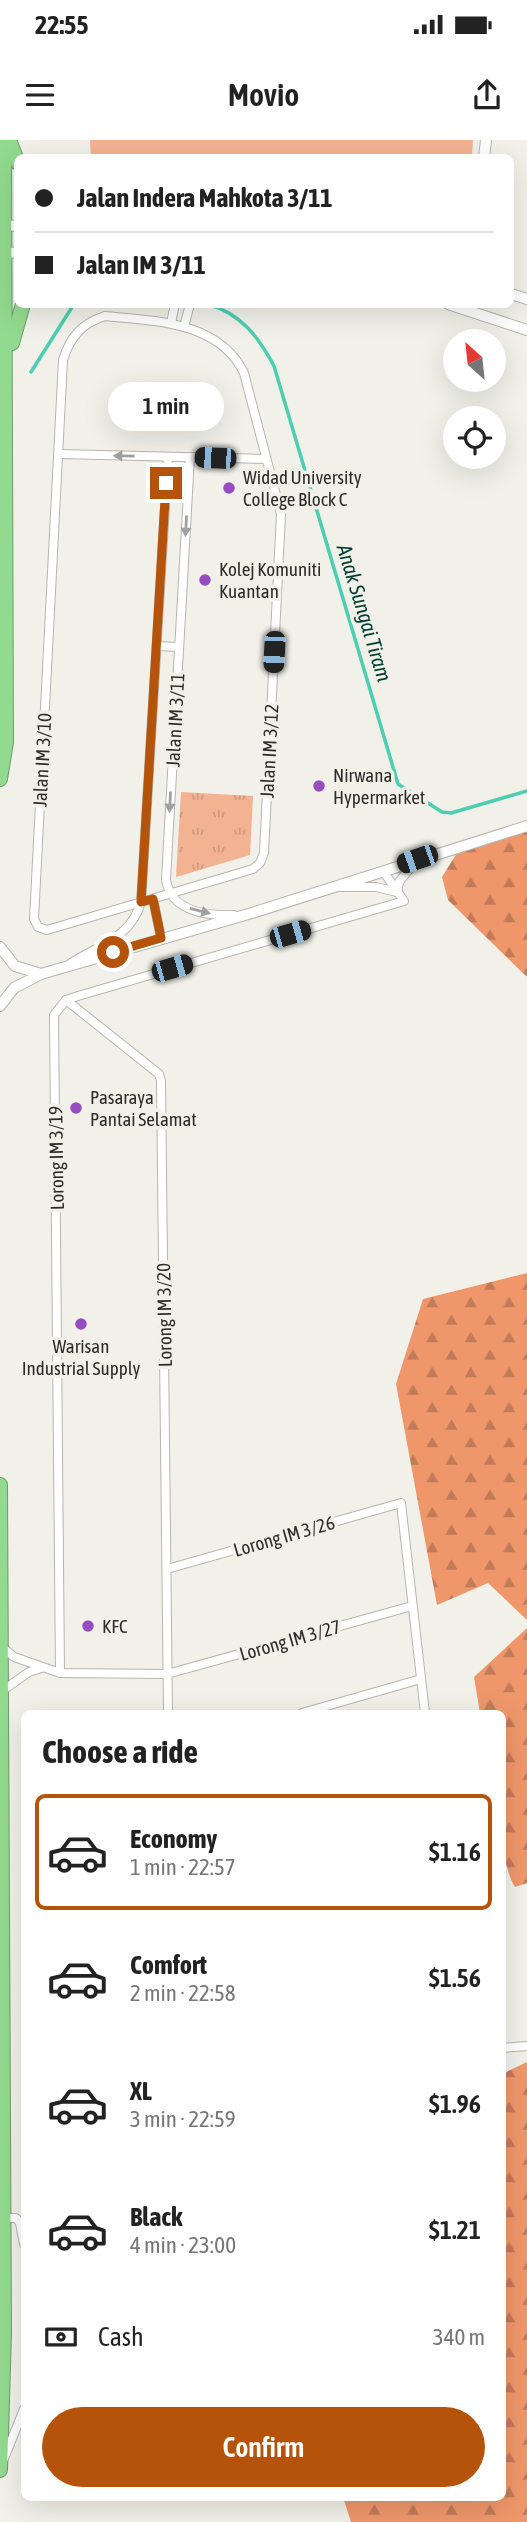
<!DOCTYPE html>
<html lang="en">
<head>
<meta charset="utf-8">
<style>
	body { margin:0; font-family:"Asap Condensed",sans-serif; background:#f2f2f2; color:#222; height:100vh; display:flex; flex-direction:column; font-size:26px; white-space:nowrap }
	* { box-sizing:border-box; margin:0 }
	p { font-size:23px; color:#767676 }
	.icon { flex:none; width:38px; height:38px; fill:none; stroke:currentColor; stroke-width:2; stroke-linecap:round; stroke-linejoin:round }
	.map { position:relative; flex:1; overflow:hidden }
	.details { position:absolute; left:21px; top:1570px; width:485px; height:791px; display:flex; flex-direction:column; background:#fff; border-radius:10px; box-shadow:0 7px 28px #0002 }
	.details>* { flex:none }
	.banner { position:absolute; left:14px; top:14px; width:500px; height:154px; border-radius:10px; box-shadow:0 7px 28px #0002; display:grid; align-content:center; height:154px; padding:0 21px; background:#fff }
	.needle { width:46px; rotate:333deg }
	.controls { position:absolute; left:443px; top:189px; display:grid; gap:14px }
	.controls a { display:grid; place-items:center; width:63px; height:63px; border-radius:50%; background:#fff; box-shadow:0 7px 28px #0002; font-size:35px }
	.end { position:absolute; width:32px; height:32px; margin:-16px; border:9px solid #b45309; background:#fff; box-shadow:0 0 0 4px #fff }
	.from { border-radius:50% }
	.bubble { position:absolute; height:49px; border-radius:24px; background:#fff; box-shadow:0 7px 28px #0002; font-size:23px; font-weight:600; line-height:49px; text-align:center }
	.car { position:absolute; width:21px; height:42px; margin:-21px -10px; border-radius:9px; box-shadow:0 0 5px 2px #0007; background:linear-gradient(#222 24%,#8ab4d8 0 40%,#222 0 76%,#8ab4d8 0 86%,#222 0) }
	.banner b { display:flex; align-items:center; gap:24px; height:66px; font-size:26px }
	.banner b+b { border-top:2px solid #e0e0e0 }
	.banner i { width:18px; height:18px; background:#222 }
	ul { padding:0; list-style:none }
	li { display:flex; align-items:center; gap:21px; height:116px; margin:0 14px 10px; padding:0 7px; border:4px solid transparent; border-radius:10px }
	li div { flex:1 }
	li b { display:block; font-size:26px }
	li em { font-style:normal; font-weight:600 }
	li.selected { border-color:#b45309 }
	li>.icon { width:63px; height:63px; stroke-width:1.5 }
	h2 { padding:0 21px; font-size:32px; line-height:84px }
	.pay { display:flex; align-items:center; gap:18px; height:77px; padding:0 21px; font-size:26px }
	.pay p { margin-inline-start:auto }
	.button { display:flex; gap:14px; margin-top:auto; padding:14px 21px }
	.button a { flex:1; height:80px; border-radius:42px; background:#b45309; color:#fff; font-size:28px; font-weight:600; line-height:80px; text-align:center }
	.status { display:flex; justify-content:space-between; align-items:center; height:49px; padding:0 35px; background:#fff; direction:ltr }
	.status svg { height:19px; fill:currentColor }
	header { display:flex; justify-content:space-between; align-items:center; height:91px; padding:0 21px; background:#fff; font-size:32px; font-weight:600 }
	.map>svg:first-child { display:block }
</style>
</head>
<body>
<div class="status"><b>22:55</b><svg viewBox="0 0 49 12"><path d="M0 12V9h3v3zM5 12V6h3v6zM10 12V3h3v9zM15 12V0h3v12zM26 1h20v11H26zM47 4h2v5h-2z"/></svg></div>
<header><svg class="icon" aria-label="menu" viewBox="0 0 24 24"><path d="M4 6h16M4 12h16M4 18h16"/></svg>Movio<svg class="icon" aria-label="share" viewBox="0 0 24 24"><path d="M12 15V3M7 8l5-5 5 5M5 13v7h14v-7"/></svg></header>
<div class="map">
<svg width="527" height="2382" viewBox="0 0 527 2382">
	<defs>
		<pattern id="forest-firs" width="22" height="20" patternUnits="userSpaceOnUse" patternTransform="scale(1.75)"><rect width="22" height="20" fill="#ef976b"/><path d="M5 1l3.5 6h-7zM16 11l3.5 6h-7z" fill="#c27b58"/></pattern>
		<pattern id="park-tufts" width="24" height="20" patternUnits="userSpaceOnUse" patternTransform="scale(1.75)"><rect width="24" height="20" fill="#f3b292"/><path d="M3 7l-1-3M5 7V3M7 7l1-3M15 17l-1-3M17 17v-4M19 17l1-3" fill="none" stroke="#d0997e"/></pattern>
	</defs>
	<rect width="100%" height="100%" fill="#f1f1ea"/>
	<g fill="url(#forest-firs)">
		<path d="M527,686V837L448,760L442,737L462,705Z"/>
		<path d="M527,1133V1480L488,1443L437,1465L396,1244L423,1159Z"/>
		<path d="M527,1488V1743L515,1747C494,1715 502,1614 502,1573H480L474,1537Z"/>
		<path d="M527,1922V2382H351L343,2357H502V1934Z"/>
	</g>
	<path fill="url(#park-tufts)" d="M181,652L253,656L250,715L176,737Z"/>
	<path fill="#f3b292" d="M90,0H473L472,18H91Z"/>
	<g fill="none" stroke-linecap="round" stroke-linejoin="round">
		<g stroke="#4cceb1" stroke-width="3.5">
			<path d="M208,164C241,174 258,196 274,226L398,644L442,672L451,673L527,651"/>
			<path d="M31,232L74,164"/>
		</g>
		<defs>
			<g id="street">
				<path d="M105,176C154,181 219,181 244,233L281,374L264,713L260,723L253,729L47,790L38,787L34,779L63,220C70,197 82,183 105,176Z"/>
				<path d="M171,183L175,164"/>
				<path d="M184,187L190,164"/>
				<path d="M59,314L266,319"/>
				<path d="M190,317L166,739C170,771 206,776 234,775"/>
				<path d="M157,506L179,507"/>
				<path d="M341,747H376L397,752"/>
				<path d="M397,752L399,742L415,722"/>
				<path d="M153,759L161,798"/>
				<path d="M71,823C99,805 131,798 141,762L168,317"/>
				<path d="M66,860L159,934L161,941L168,1573"/>
				<path d="M167,1429L401,1363L425,1573"/>
				<path d="M2,1507L14,1517L60,1533L167,1534L412,1466"/>
				<path d="M60,1533L54,875L66,860L78,856L404,761L383,731"/>
				<path d="M2,1551L29,1532L41,1528"/>
				<path d="M302,1573L421,1539"/>
				<path d="M502,1908L527,1906"/>
				<path d="M2,2078H16L20,2083L24,2104"/>
				<path d="M3,2321L24,2269"/>
			</g>
			<g id="secondary">
				<path d="M484,18L486,0"/>
				<path d="M0,85L18,86"/>
				<path d="M0,112L18,113"/>
				<path d="M511,154L527,159"/>
				<path d="M448,164L527,190"/>
				<path d="M0,807L15,826L41,834"/>
				<path d="M0,866L14,848L41,834L252,773L527,686"/>
			</g>
			<g id="highway">
				<path d="M9,0L18,23"/>
				<path d="M12,203L23,164"/>
				<path d="M0,639L6,602L4,0"/>
				<path d="M0,1345L4,2192L0,2330"/>
			</g>
		</defs>
		<use href="#street" stroke="#b6b6af" stroke-width="10"/>
		<use href="#secondary" stroke="#b6b6af" stroke-width="12"/>
		<use href="#highway" stroke="#6e9d6c" stroke-width="16"/>
		<use href="#street" stroke="#fff" stroke-width="8"/>
		<use href="#secondary" stroke="#fff" stroke-width="10"/>
		<use href="#highway" stroke="#92da8f" stroke-width="14"/>
	</g>
	<defs><path id="oneway-solid" d="M-6-.8H1V-3.2L6.5 0L1 3.2V.8H-6Z" transform="scale(1.75)"/></defs>
	<g fill="#a0a09f">
		<use href="#oneway-solid" transform="translate(124 316) rotate(-179)"/>
		<use href="#oneway-solid" transform="translate(186 386) rotate(93)"/>
		<use href="#oneway-solid" transform="translate(170 662) rotate(93)"/>
		<use href="#oneway-solid" transform="translate(200 771) rotate(14)"/>
	</g>
	<g fill="none" stroke-linecap="round" stroke-linejoin="round">
		<path stroke="#b45309" stroke-width="9" d="M113,812L161,798L153,759L141,762L166,343"/>
	</g>
	<g fill="#954dc1" stroke="#f1f1ea" stroke-width="2.5">
		<circle cx="229" cy="348" r="7"/>
		<circle cx="205" cy="440" r="7"/>
		<circle cx="319" cy="646" r="7"/>
		<circle cx="76" cy="968" r="7"/>
		<circle cx="81" cy="1184" r="7"/>
		<circle cx="88" cy="1486" r="7"/>
	</g>
	<g text-anchor="middle" stroke-width="7" stroke-linejoin="round" paint-order="stroke">
		<g font-size="19" fill="#2c2c2a" stroke="#f1f1ea" text-anchor="start">
			<text x="243" y="344">Widad University<tspan x="243" dy="22">College Block C</tspan></text>
			<text x="219" y="436">Kolej Komuniti<tspan x="219" dy="22">Kuantan</tspan></text>
			<text x="333" y="642">Nirwana<tspan x="333" dy="22">Hypermarket</tspan></text>
			<text x="90" y="964">Pasaraya<tspan x="90" dy="22">Pantai Selamat</tspan></text>
			<text x="81" y="1213" text-anchor="middle">Warisan<tspan x="81" dy="22">Industrial Supply</tspan></text>
			<text x="102" y="1493">KFC</text>
		</g>
		<g font-size="19" fill="#2c2c2a" stroke="#f1f1ea">
			<text transform="translate(175 580) rotate(-87)" y="7">Jalan IM 3/11</text>
			<text transform="translate(269 611) rotate(-87)" y="7">Jalan IM 3/12</text>
			<text transform="translate(42 620) rotate(-87)" y="7">Jalan IM 3/10</text>
			<text transform="translate(56 1018) rotate(-91)" y="7">Lorong IM 3/19</text>
			<text transform="translate(164 1175) rotate(-91)" y="7">Lorong IM 3/20</text>
			<text transform="translate(284 1396) rotate(-16)" y="7">Lorong IM 3/26</text>
			<text transform="translate(290 1500) rotate(-16)" y="7">Lorong IM 3/27</text>
		</g>
		<g font-size="21" font-style="italic" fill="#023e33" stroke="#f1f1ea">
			<text transform="translate(364 473) rotate(73)" y="7">Anak Sungai Tiram</text>
		</g>
	</g>
</svg>
<div class="controls">
<a><svg class="needle" viewBox="-14 -14 28 28"><path d="M0-13l5 13h-10z" fill="#e53935"/><path d="M0 13l5-13h-10z" fill="#767676"/></svg></a>
<a><svg class="icon" aria-label="locate" viewBox="0 0 24 24"><circle cx="12" cy="12" r="6"/><path d="M12 2v4M12 18v4M2 12h4M18 12h4"/></svg></a>
</div>
<i class="end from" style="left:113px;top:812px"></i>
<i class="end" style="left:166px;top:343px"></i>
<div class="bubble" style="left:108px;top:242px;width:116px">1 min</div>
<i class="car" style="left:215px;top:318px;rotate:272deg"></i>
<i class="car" style="left:274px;top:512px;rotate:183deg"></i>
<i class="car" style="left:417px;top:719px;rotate:251deg"></i>
<i class="car" style="left:290px;top:794px;rotate:74deg"></i>
<i class="car" style="left:172px;top:828px;rotate:74deg"></i>
<div class="banner">
<b><i class="from"></i>Jalan Indera Mahkota 3/11</b>
<b><i></i>Jalan IM 3/11</b>
</div>
<section class="details">
<h2>Choose a ride</h2>
<ul>
<li class="selected"><svg class="icon" aria-label="car" viewBox="0 0 24 24"><path d="M5 17H2v-5l4-1 3-4h7l3 4 3 1v5h-3M9 17h6M6 11h13"/><circle cx="7" cy="17" r="2"/><circle cx="17" cy="17" r="2"/></svg><div><b>Economy</b><p>1 min · 22:57</p></div><em>$1.16</em></li>
<li><svg class="icon" aria-label="car" viewBox="0 0 24 24"><path d="M5 17H2v-5l4-1 3-4h7l3 4 3 1v5h-3M9 17h6M6 11h13"/><circle cx="7" cy="17" r="2"/><circle cx="17" cy="17" r="2"/></svg><div><b>Comfort</b><p>2 min · 22:58</p></div><em>$1.56</em></li>
<li><svg class="icon" aria-label="car" viewBox="0 0 24 24"><path d="M5 17H2v-5l4-1 3-4h7l3 4 3 1v5h-3M9 17h6M6 11h13"/><circle cx="7" cy="17" r="2"/><circle cx="17" cy="17" r="2"/></svg><div><b>XL</b><p>3 min · 22:59</p></div><em>$1.96</em></li>
<li><svg class="icon" aria-label="car" viewBox="0 0 24 24"><path d="M5 17H2v-5l4-1 3-4h7l3 4 3 1v5h-3M9 17h6M6 11h13"/><circle cx="7" cy="17" r="2"/><circle cx="17" cy="17" r="2"/></svg><div><b>Black</b><p>4 min · 23:00</p></div><em>$1.21</em></li>
</ul>
<div class="pay"><svg class="icon" aria-label="cash" viewBox="0 0 24 24"><path d="M3 7h18v10H3z"/><circle cx="12" cy="12" r="2"/></svg>Cash<p>340 m</p></div>
<div class="button"><a>Confirm</a></div>
</section>
</div>
</body>
</html>
